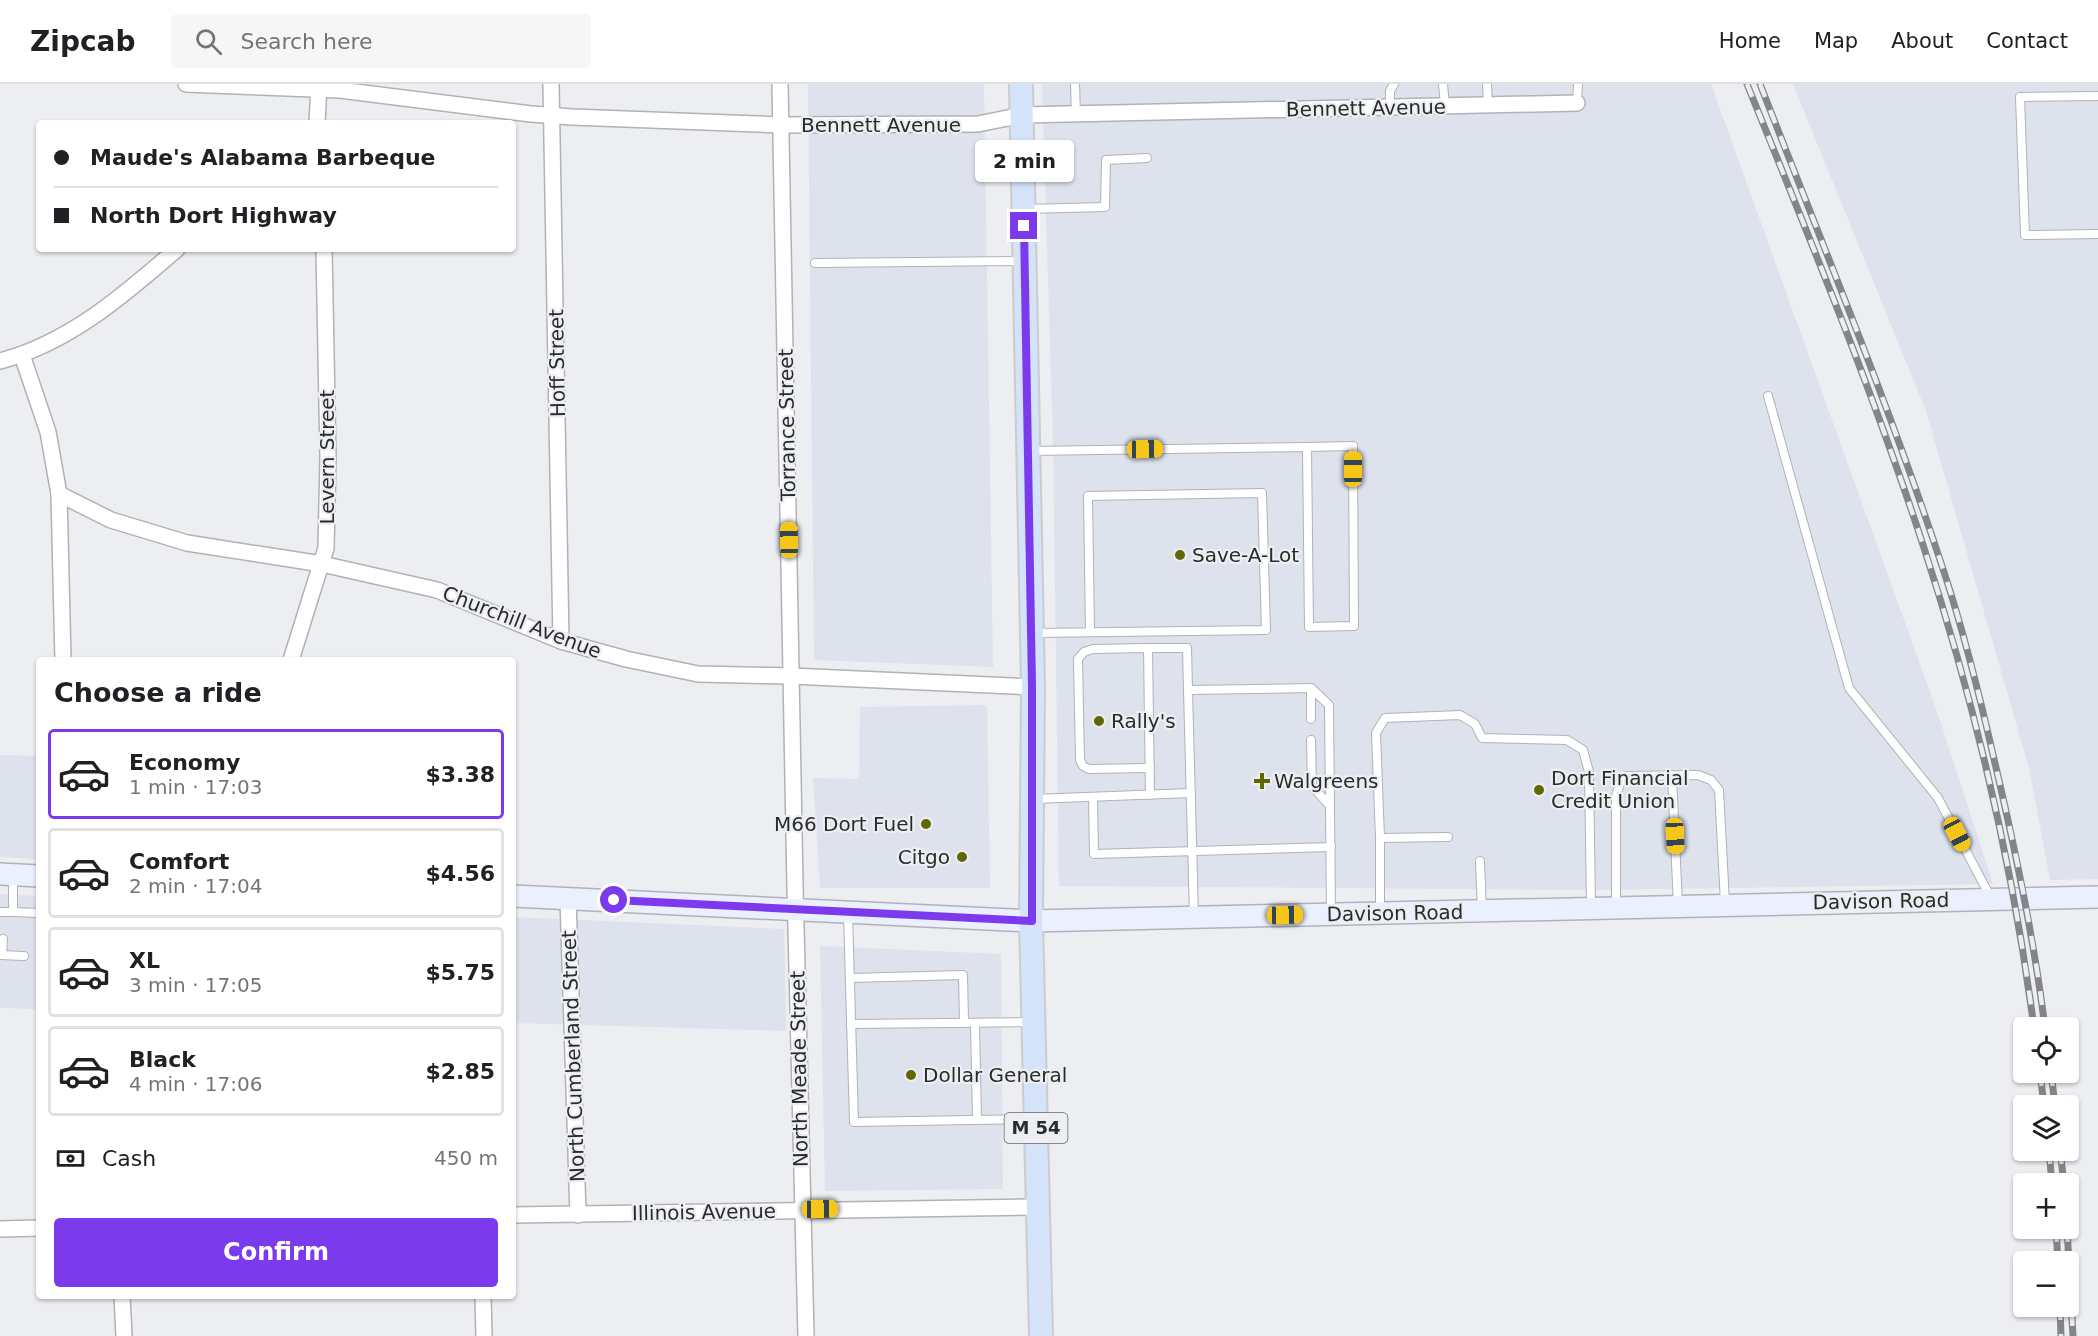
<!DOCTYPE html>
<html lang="en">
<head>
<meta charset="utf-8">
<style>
	body { margin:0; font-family:"DejaVu Sans",sans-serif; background:#f6f6f6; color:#202124; height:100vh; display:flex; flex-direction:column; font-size:22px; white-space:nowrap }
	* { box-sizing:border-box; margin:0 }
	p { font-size:20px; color:#757577 }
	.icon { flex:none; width:33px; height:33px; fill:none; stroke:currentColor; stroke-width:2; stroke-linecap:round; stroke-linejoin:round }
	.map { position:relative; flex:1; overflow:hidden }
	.side { position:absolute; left:36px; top:573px; width:480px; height:642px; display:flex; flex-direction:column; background:#fff; border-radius:6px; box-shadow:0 2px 4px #0004 }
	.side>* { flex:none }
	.top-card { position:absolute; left:36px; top:36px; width:480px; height:132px; border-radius:6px; box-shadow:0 2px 4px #0004; display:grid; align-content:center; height:132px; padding:0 18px; background:#fff }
	.buttons { position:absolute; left:2013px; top:933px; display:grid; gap:12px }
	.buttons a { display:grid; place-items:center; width:66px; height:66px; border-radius:6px; background:#fff; box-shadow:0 2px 4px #0004; font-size:30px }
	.end { position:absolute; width:27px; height:27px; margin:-14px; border:8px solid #7c3aed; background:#fff; box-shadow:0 0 0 3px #fff }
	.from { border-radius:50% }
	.bubble { position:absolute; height:42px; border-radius:6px; background:#fff; box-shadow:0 2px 4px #0004; font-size:20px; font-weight:600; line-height:42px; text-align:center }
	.car { position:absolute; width:18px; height:36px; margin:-18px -9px; border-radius:8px; box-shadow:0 0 4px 2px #0007; background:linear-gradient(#f5c518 24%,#345 0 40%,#f5c518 0 76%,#345 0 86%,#f5c518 0) }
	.top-card b { display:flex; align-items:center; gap:21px; height:57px; font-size:22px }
	.top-card b+b { border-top:2px solid #e0e0e0 }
	.top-card i { width:15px; height:15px; background:#202124 }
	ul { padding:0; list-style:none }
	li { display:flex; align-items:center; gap:18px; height:90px; margin:0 12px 9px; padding:0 6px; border:3px solid #e0e0e0; border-radius:6px }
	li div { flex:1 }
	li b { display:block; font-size:22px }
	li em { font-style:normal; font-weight:600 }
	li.on { border-color:#7c3aed }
	li>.icon { width:54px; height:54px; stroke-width:1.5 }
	h2 { padding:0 18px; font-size:27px; line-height:72px }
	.pay { display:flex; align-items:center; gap:15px; height:66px; padding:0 18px; font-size:22px }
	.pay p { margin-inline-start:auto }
	.action { display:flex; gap:12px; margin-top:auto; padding:12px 18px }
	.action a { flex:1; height:69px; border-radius:6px; background:#7c3aed; color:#fff; font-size:24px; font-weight:600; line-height:69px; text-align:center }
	header { display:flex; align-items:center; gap:36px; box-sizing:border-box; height:84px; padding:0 30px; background:#fff; border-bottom:2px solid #e0e0e0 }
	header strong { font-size:28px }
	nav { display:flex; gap:33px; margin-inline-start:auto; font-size:21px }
	.search { width:420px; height:54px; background:#f6f6f6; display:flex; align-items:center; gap:15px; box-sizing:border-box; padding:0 21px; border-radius:6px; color:#757577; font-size:22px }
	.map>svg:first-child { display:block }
</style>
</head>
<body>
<header>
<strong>Zipcab</strong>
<div class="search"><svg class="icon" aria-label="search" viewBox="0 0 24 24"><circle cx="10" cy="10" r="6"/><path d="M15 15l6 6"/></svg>Search here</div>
<nav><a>Home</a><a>Map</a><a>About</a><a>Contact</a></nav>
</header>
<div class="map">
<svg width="2098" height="1252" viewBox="0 0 2098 1252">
	<rect width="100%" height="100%" fill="#eceef2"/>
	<g fill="#dde2ed">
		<path d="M808,0H984L993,583L814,576Z"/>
		<path d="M1042,0H1711L1939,633L1993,800L1594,806L1059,802L1053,357Z"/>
		<path d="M1793,0H2098V795L2050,796L2029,684L1926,327Z"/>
		<path d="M987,621L990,804H820L813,694L859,695L860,623Z"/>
		<path d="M0,671L39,672V775L0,773Z"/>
		<path d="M0,810L39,812V925L0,924Z"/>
		<path d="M513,833L784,845L786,947L513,939Z"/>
		<path d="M820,862L1001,870L1003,1105L825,1107Z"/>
	</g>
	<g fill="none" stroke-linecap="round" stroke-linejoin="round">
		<defs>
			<g id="lane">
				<path d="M1075,0L1076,30"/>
				<path d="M1443,0L1445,22"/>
				<path d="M1487,0L1488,22"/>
				<path d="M2098,12L2020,13L2025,151L2098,150"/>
				<path d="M1577,19L1578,0"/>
				<path d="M1390,24V7L1394,0"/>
				<path d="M1025,125L1105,123L1106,76L1147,74"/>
				<path d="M815,179L1023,177"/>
				<path d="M1768,312L1849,604L1938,714L1991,814"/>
				<path d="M1030,367L1307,363L1353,362L1354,542L1309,543L1307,363"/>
				<path d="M1035,549L1266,546L1262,409L1088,412L1090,548"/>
				<path d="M1148,564L1093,565L1084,568L1078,575L1080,676L1083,682L1089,685L1150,684"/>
				<path d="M1311,604V635"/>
				<path d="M1311,656L1312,702L1330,722"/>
				<path d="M1672,691L1678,822"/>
				<path d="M1150,711L1148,564H1187L1188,606"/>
				<path d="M1093,713L1094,770L1331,763"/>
				<path d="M1033,715L1191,709"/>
				<path d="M1380,754L1448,753"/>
				<path d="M1480,777L1482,827"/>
				<path d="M1616,822V712L1620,699L1627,692L1698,691L1711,696L1719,706L1725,819"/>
				<path d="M0,828H13V793"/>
				<path d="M13,828L39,829"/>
				<path d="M1380,828V754L1376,649L1385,634L1460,631L1475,640L1482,654L1567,656L1583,666L1589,688L1591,823"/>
				<path d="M848,831L854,1038L1034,1035"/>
				<path d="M1194,833L1188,606L1311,604L1329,621L1331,829"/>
				<path d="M0,871L24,872"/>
				<path d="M2,871L3,855"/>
				<path d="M850,894L963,891L964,939"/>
				<path d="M975,939L977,1036"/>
				<path d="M851,940L1030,938"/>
			</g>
			<g id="street">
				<path d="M186,0L340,6L531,30L572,33L781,41L978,40L1022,31L1577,19"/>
				<path d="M551,0L561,557"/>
				<path d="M780,0L795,802L806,1252"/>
				<path d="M317,39L319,0"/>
				<path d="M22,271L48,348L59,410L63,576"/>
				<path d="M0,277C69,259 124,211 177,165"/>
				<path d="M59,410L111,436L187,459L322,480L437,506L561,557L626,575L698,590L791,592L1033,603"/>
				<path d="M291,576L326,464L328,374L324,165"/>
				<path d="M568,814L578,1131"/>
				<path d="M513,1131L1038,1123"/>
				<path d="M0,1145L39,1144"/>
				<path d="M122,1212L124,1252"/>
				<path d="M483,1212L484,1252"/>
			</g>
			<g id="secondary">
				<path d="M0,790L39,792"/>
				<path d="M513,812L1031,837L2098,813"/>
			</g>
			<path id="primary" d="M1021,0L1033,603L1031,837L1041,1252"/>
		</defs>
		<use href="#lane" stroke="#b0b2b6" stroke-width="10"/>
		<use href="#street" stroke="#b0b2b6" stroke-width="18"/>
		<use href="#secondary" stroke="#b0b2b6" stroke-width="24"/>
		<use href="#primary" stroke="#ccc" stroke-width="26"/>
		<use href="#lane" stroke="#fff" stroke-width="8"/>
		<use href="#street" stroke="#fff" stroke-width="15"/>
		<use href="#secondary" stroke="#eaf0fd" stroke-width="21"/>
		<use href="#primary" stroke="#d4e2fa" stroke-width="22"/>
		<defs>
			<g id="rail">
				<path d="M1747,0C1809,153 1873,307 1924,464C1975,620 2013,781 2034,944"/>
				<path d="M1760,0C1823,162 1890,323 1944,488C1964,549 1980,613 1994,675C2015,764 2034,853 2045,944"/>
				<path d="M2040,988L2044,1022"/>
				<path d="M2051,988L2055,1022"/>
				<path d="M2049,1066L2052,1100"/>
				<path d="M2060,1066L2064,1100"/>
				<path d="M2056,1144L2058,1178"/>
				<path d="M2067,1144L2073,1252"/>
				<path d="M2060,1222L2061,1252"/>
			</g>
		</defs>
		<use href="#rail" stroke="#848588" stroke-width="7"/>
		<use href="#rail" stroke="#eceef2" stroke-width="4.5" stroke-dasharray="14" stroke-linecap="butt"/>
	</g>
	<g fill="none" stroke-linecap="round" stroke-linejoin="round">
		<path stroke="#7c3aed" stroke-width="8" d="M614,816L1032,837V603L1024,142"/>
	</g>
	<g fill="#626705" stroke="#eceef2" stroke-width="2">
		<circle cx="1180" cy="471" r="6"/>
		<circle cx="1099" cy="637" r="6"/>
		<path d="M1259 688h6v6h6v6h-6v6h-6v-6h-6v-6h6z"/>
		<circle cx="1539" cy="706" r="6"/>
		<circle cx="926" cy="740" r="6"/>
		<circle cx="962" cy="773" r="6"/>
		<circle cx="911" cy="991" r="6"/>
	</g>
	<g text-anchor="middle" stroke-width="4.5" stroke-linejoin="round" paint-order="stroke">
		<rect fill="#eceef2" stroke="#646667" stroke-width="1.5" x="1004.5" y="1029" width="63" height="30" rx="4.5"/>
		<g font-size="18" font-weight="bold" fill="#2a2b2c">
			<text x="1036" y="1050">M 54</text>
		</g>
		<g font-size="20" fill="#2a2b2c" stroke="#eceef2">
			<text transform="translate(1366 24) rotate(-1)" y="7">Bennett Avenue</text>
			<text x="881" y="48">Bennett Avenue</text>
			<text transform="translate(557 279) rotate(-91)" y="7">Hoff Street</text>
			<text transform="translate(787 341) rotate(-91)" y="7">Torrance Street</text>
			<text transform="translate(327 373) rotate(-90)" y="7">Levern Street</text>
			<text transform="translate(522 538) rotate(21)" y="7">Churchill Avenue</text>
			<text transform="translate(1881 817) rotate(-1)" y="7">Davison Road</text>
			<text transform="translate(1395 829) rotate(-1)" y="7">Davison Road</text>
			<text transform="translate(573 972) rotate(-92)" y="7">North Cumberland Street</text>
			<text transform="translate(799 985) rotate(-91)" y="7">North Meade Street</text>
			<text transform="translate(704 1128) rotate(-1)" y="7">Illinois Avenue</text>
		</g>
		<g font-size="20" fill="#2a2b2c" stroke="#eceef2" text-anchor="start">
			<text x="1192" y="478">Save-A-Lot</text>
			<text x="1111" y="644">Rally's</text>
			<text x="1551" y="701">Dort Financial<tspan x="1551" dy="23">Credit Union</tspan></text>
			<text x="1274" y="704">Walgreens</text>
			<text x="914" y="747" text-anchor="end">M66 Dort Fuel</text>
			<text x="950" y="780" text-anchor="end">Citgo</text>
			<text x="923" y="998">Dollar General</text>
		</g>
	</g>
</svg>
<div class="buttons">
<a><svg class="icon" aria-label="locate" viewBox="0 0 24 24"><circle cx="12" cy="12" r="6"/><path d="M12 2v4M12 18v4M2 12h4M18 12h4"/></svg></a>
<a><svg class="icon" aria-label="layers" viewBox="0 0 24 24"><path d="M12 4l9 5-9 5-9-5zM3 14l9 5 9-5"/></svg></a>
<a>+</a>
<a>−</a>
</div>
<i class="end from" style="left:614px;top:816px"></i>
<i class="end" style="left:1024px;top:142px"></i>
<div class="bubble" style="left:975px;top:56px;width:99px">2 min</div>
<i class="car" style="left:1145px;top:365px;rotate:89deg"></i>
<i class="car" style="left:1353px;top:385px;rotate:0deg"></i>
<i class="car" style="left:789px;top:456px;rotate:359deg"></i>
<i class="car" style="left:1957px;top:750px;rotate:152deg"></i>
<i class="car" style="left:1675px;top:752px;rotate:177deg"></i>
<i class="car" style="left:1285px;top:831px;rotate:89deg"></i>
<i class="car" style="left:820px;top:1125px;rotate:89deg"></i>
<div class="top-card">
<b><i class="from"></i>Maude's Alabama Barbeque</b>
<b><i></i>North Dort Highway</b>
</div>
<section class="side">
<h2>Choose a ride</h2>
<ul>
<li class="on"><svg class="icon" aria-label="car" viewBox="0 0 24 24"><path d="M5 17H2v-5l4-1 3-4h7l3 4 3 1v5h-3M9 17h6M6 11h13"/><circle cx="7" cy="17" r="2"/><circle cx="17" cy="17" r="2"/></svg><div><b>Economy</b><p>1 min · 17:03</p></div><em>$3.38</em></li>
<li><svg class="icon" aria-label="car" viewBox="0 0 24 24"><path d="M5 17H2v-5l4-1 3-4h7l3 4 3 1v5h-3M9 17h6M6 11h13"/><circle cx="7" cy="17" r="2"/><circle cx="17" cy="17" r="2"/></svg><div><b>Comfort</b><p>2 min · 17:04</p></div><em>$4.56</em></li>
<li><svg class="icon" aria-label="car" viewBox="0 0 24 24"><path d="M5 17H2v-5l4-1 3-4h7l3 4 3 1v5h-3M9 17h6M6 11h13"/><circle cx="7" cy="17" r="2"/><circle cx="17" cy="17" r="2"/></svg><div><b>XL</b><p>3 min · 17:05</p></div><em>$5.75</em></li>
<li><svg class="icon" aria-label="car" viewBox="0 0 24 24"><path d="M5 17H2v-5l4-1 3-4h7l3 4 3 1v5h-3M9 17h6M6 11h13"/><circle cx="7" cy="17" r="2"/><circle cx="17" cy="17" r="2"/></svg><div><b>Black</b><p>4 min · 17:06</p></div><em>$2.85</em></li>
</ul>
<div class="pay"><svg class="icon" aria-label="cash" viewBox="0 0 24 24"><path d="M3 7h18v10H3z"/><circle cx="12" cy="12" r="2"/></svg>Cash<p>450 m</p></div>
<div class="action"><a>Confirm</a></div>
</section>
</div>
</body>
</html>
